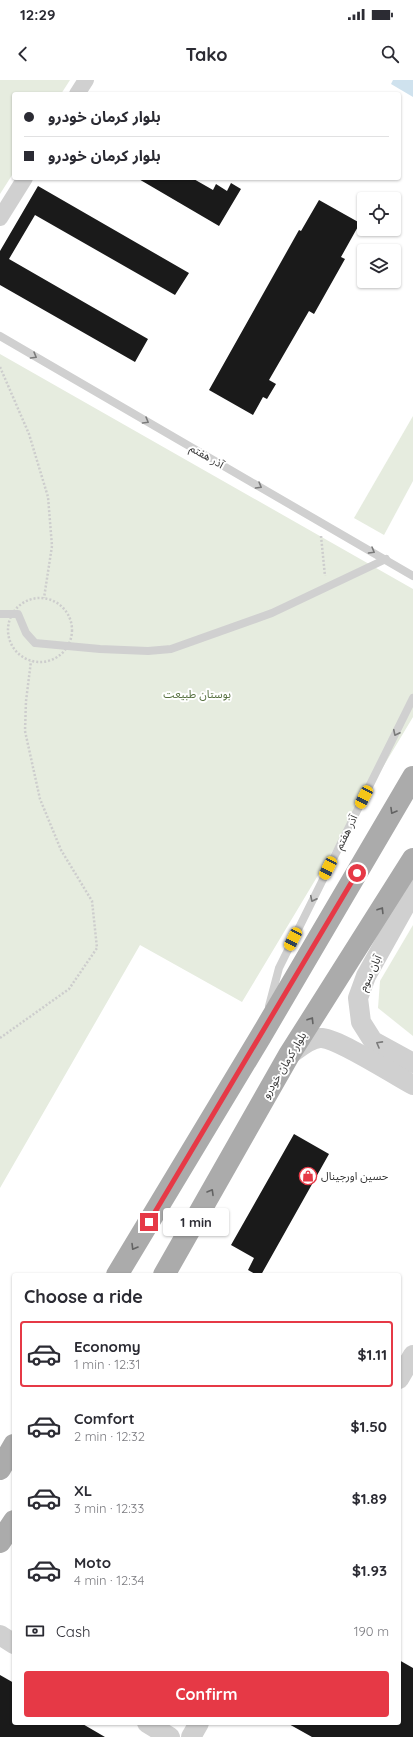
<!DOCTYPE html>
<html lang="en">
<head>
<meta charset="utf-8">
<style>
	body { margin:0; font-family:Quicksand,"Noto Sans Arabic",sans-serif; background:#f7f7f7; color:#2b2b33; height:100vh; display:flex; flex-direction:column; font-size:15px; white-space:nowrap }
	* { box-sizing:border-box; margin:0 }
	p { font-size:13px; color:#7c7c81 }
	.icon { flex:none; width:22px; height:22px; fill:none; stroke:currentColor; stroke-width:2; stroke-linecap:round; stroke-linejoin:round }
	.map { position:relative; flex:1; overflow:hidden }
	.details { position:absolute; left:12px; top:1193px; width:389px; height:452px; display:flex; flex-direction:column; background:#fff; border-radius:4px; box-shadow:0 1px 3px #0004 }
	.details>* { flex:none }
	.hud { position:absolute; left:12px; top:12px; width:389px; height:88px; border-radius:4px; box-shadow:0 1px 3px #0004; display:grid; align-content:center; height:88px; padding:0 12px; background:#fff }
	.buttons { position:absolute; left:357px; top:112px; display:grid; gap:8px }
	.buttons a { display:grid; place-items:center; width:44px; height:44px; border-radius:4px; background:#fff; box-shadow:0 1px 3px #0004; font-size:20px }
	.end { position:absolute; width:18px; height:18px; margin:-9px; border:5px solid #e63946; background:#fff; box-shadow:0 0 0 2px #fff }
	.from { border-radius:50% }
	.bubble { position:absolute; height:28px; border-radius:4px; background:#fff; box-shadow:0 1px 3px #0004; font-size:13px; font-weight:700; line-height:28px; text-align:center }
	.car { position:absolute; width:12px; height:24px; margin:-12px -6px; border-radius:5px; box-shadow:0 0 3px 1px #0007; background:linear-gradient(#f5c518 24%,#345 0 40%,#f5c518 0 76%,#345 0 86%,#f5c518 0) }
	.hud b { display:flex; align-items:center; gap:14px; height:38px; font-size:15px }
	.hud b+b { border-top:1px solid #e1e1e2 }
	.hud i { width:10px; height:10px; background:#2b2b33 }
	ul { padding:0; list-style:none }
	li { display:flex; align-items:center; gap:12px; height:66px; margin:0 8px 6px; padding:0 4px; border:2px solid transparent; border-radius:4px }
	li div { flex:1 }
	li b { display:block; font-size:15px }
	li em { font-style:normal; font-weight:700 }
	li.current { border-color:#e63946 }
	li>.icon { width:36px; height:36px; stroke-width:1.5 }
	h2 { padding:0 12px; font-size:18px; line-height:48px }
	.pay { display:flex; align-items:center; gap:10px; height:44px; padding:0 12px; font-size:15px }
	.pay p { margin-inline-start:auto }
	.button { display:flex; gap:8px; margin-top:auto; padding:8px 12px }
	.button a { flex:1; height:46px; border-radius:4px; background:#e63946; color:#fff; font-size:16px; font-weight:700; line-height:46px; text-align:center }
	.status { display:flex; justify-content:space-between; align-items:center; height:28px; padding:0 20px; background:#fff; direction:ltr }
	.status svg { height:11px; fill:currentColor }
	header { display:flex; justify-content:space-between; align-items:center; height:52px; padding:0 12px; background:#fff; font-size:18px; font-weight:700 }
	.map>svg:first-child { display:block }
</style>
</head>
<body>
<div class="status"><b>12:29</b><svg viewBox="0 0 49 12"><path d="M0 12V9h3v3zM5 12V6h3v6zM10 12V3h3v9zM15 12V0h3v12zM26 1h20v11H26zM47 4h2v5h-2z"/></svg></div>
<header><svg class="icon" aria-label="back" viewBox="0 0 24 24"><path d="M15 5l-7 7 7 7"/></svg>Tako<svg class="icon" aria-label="search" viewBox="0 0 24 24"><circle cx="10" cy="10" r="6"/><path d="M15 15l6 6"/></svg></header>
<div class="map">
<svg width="413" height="1657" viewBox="0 0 413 1657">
	<rect width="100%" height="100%" fill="#fff"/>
	<g fill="#e6ecdf">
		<path d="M0,0H70L61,14H14V92L0,114Z"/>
		<path d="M0,274L413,509V637L242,922L140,865L0,1108Z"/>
		<path d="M413,336V401L384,455L354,438Z"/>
		<path d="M413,845V956L378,928L380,901Z"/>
	</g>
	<path fill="#cfe2ee" d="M393,0H413V17L391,4Z"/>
	<g fill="#1a1a1a">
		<path d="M137,98H192L213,110L216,104L227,111L231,103L241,109L219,146Z"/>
		<path d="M38,106L189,193L175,215L35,135L9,179L148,259L135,282L0,205V171Z"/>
		<path d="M319,120L360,143L341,177L345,179L314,234L309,231L269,300L276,304L267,319L263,317L253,335L209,310L299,150L301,151Z"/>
		<path d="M294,1054L329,1074L261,1195H257L248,1190L254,1178L231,1165Z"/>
		<path d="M399,1580L413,1588V1657H312L287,1643H399Z"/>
		<path d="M0,1595L14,1603V1643H81L105,1657H0Z"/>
	</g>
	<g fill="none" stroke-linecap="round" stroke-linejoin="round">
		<g stroke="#cdcdcd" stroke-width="2.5" stroke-dasharray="2 2" stroke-linecap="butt">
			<path d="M0,287L29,354L48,417L52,466L44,518"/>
			<path d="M321,456L325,496"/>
			<circle cx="40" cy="550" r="32"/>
			<path d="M0,958L69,909L97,868L92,821L61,770L40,719L25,651L26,621L31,581"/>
		</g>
		<g stroke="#d0d0d0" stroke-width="8">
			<path d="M0,256L413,496"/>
			<path d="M0,534H18L26,553L35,563L100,569L148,571L171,569L272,533L386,479"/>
			<path d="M269,926L279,888L413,618"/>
		</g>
		<g stroke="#d0d0d0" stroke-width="16">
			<path d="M77,14L86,0"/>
			<path d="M0,138L25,98"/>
		</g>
		<g stroke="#d0d0d0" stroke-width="20">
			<path d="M413,807L408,821L366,896L358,918L361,942L373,961L413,983"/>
			<path d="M289,975C298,969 311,957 322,958C341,960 394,995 413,1005"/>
			<path d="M399,1299L413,1275"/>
			<path d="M0,1555L14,1564"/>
			<path d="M147,1643L170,1657"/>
			<path d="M191,1657L199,1643"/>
		</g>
		<g stroke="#ababab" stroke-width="22">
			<path d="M117,1195L261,956L413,697"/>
			<path d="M164,1195L289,975L413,779"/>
			<path d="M0,1389L14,1365"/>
			<path d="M0,1462L14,1441"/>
		</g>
	</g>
	<defs><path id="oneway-chevron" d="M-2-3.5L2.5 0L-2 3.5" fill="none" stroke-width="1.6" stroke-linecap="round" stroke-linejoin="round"/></defs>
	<g stroke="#7a7a7a">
		<use href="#oneway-chevron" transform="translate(34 276) rotate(30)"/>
		<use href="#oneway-chevron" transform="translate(146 341) rotate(30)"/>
		<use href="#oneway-chevron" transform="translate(259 406) rotate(30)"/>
		<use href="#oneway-chevron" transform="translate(372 471) rotate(30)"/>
		<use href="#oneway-chevron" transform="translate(396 653) rotate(116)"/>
		<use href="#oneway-chevron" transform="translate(313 819) rotate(116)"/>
		<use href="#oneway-chevron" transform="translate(379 964) rotate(-151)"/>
	</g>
	<g stroke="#636363">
		<use href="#oneway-chevron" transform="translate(393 731) rotate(120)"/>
		<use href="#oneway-chevron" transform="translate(381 830) rotate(-58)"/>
		<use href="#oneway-chevron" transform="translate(311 940) rotate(-58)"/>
		<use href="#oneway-chevron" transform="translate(211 1112) rotate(-60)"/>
		<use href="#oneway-chevron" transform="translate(134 1167) rotate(121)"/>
	</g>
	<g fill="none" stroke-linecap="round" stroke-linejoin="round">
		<path stroke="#e63946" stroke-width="5" d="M149,1142L357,793"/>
	</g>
	<defs>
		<symbol id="shop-ring" viewBox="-11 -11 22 22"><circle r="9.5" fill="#fff" stroke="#e63946" stroke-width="1.5"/><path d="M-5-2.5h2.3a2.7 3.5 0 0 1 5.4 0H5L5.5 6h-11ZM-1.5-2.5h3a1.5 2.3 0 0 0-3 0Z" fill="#e63946"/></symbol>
	</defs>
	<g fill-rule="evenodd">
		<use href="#shop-ring" x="298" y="1086" width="20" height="20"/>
	</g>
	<g text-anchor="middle" stroke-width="4" stroke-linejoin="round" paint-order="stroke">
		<g font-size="11" fill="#333" stroke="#fff">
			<text transform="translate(207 376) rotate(30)" y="4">آذر هفتم</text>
			<text transform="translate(346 752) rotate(-64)" y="4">آذر هفتم</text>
			<text transform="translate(370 893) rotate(-65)" y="4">آبان سوم</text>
			<text transform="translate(284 985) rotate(-59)" y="4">بلوار کرمان خودرو</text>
		</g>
		<g font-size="11" fill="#56703f" stroke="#fff">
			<text x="197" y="618">بوستان طبیعت</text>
		</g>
		<g font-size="11" fill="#333" stroke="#fff" text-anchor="start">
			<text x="321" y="1100">حسین اورجینال</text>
		</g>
	</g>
</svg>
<div class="buttons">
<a><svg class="icon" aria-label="locate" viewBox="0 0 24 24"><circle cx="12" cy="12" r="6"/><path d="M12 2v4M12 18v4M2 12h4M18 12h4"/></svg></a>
<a><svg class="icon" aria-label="layers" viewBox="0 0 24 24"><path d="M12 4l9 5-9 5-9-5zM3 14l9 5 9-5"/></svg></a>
</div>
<i class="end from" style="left:357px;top:793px"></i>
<i class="end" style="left:149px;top:1142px"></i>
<div class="bubble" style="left:163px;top:1128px;width:66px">1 min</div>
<i class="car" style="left:364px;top:717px;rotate:207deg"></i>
<i class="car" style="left:328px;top:788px;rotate:207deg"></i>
<i class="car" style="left:293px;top:859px;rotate:207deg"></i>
<div class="hud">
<b><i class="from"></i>بلوار کرمان خودرو</b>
<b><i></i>بلوار کرمان خودرو</b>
</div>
<section class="details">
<h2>Choose a ride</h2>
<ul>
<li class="current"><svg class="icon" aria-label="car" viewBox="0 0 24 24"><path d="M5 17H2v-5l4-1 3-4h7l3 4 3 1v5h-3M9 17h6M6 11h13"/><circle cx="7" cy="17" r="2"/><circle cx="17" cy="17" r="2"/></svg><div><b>Economy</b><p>1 min · 12:31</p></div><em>$1.11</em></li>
<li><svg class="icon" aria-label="car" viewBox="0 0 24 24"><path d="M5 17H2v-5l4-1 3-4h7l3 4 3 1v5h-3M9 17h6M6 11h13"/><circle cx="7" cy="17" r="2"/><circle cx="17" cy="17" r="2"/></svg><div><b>Comfort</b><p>2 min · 12:32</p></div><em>$1.50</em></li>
<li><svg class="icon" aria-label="car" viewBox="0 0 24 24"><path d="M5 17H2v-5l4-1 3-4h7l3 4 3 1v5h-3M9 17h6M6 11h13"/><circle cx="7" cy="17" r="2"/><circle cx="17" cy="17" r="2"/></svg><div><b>XL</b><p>3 min · 12:33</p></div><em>$1.89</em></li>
<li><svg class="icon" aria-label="car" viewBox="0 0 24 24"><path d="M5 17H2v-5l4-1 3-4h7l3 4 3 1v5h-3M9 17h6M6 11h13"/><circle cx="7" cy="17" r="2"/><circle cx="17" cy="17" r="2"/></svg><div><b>Moto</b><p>4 min · 12:34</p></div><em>$1.93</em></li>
</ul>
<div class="pay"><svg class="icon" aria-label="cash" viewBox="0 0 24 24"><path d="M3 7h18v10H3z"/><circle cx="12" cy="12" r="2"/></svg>Cash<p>190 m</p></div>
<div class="button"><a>Confirm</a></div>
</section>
</div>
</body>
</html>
